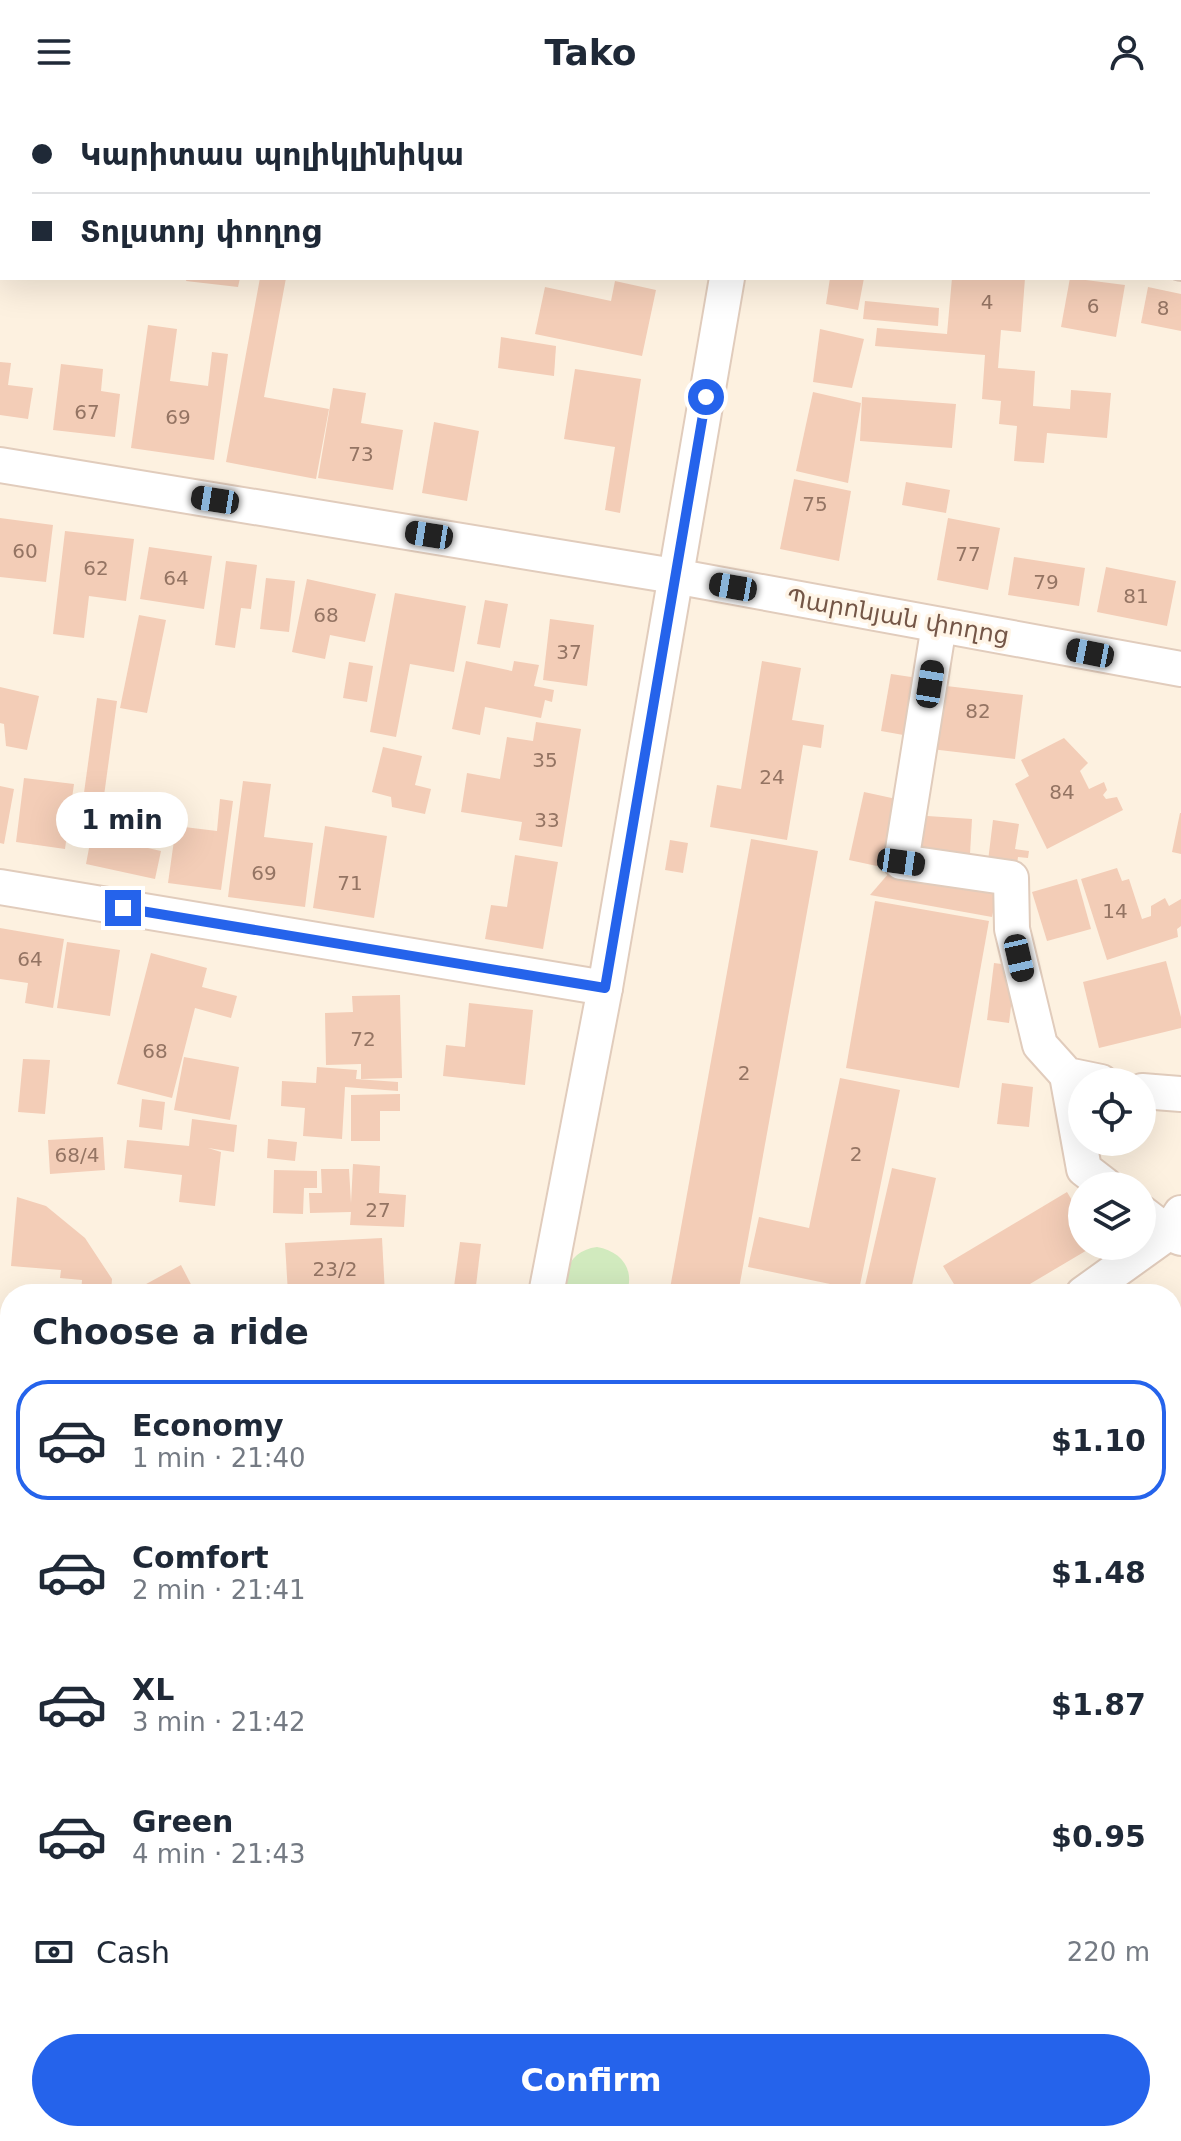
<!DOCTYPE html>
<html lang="en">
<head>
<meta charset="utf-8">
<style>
	body { margin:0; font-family:"DejaVu Sans","Noto Sans Armenian",sans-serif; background:#f6f6f7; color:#1f2937; height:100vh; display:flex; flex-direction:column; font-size:30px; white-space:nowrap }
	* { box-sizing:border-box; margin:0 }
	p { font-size:26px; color:#747a83 }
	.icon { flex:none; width:44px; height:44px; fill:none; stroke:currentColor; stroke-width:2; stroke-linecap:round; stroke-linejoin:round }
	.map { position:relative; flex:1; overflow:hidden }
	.sheet { position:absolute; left:0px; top:1180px; width:1182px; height:858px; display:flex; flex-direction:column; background:#fff; border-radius:32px 32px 0 0; box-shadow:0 8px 32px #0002 }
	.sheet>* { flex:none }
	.hud { position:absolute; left:0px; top:0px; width:1182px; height:176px; box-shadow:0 8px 32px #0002; display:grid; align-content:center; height:176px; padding:0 32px; background:#fff }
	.tools { position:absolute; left:1068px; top:964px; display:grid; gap:16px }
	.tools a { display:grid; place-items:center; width:88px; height:88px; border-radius:50%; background:#fff; box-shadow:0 8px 32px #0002; font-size:40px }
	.end { position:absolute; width:36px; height:36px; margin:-18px; border:10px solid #2563eb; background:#fff; box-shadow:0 0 0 4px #fff }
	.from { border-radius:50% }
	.bubble { position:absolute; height:56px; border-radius:28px; background:#fff; box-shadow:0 8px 32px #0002; font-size:26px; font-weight:700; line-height:56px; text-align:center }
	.car { position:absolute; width:24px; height:48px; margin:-24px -12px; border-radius:10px; box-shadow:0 0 6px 2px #0007; background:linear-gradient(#222 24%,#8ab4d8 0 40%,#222 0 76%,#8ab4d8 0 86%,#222 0) }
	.hud b { display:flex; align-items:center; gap:28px; height:76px; font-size:30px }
	.hud b+b { border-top:2px solid #e0e1e3 }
	.hud i { width:20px; height:20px; background:#1f2937 }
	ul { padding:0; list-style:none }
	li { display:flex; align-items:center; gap:24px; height:120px; margin:0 16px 12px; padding:0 16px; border:4px solid transparent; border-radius:32px }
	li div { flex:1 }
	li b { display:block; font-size:30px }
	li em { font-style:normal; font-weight:700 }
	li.selected { border-color:#2563eb }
	li>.icon { width:72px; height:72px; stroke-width:1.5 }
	h2 { padding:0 32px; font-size:36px; line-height:96px }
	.pay { display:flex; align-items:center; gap:20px; height:88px; padding:0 32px; font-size:30px }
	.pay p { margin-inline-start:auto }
	.primary-button { display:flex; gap:16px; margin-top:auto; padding:16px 32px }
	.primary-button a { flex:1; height:92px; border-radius:48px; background:#2563eb; color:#fff; font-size:32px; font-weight:700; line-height:92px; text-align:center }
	header { display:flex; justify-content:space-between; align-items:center; height:104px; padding:0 32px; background:#fff; font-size:36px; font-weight:700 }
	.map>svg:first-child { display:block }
</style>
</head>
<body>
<header><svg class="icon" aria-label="menu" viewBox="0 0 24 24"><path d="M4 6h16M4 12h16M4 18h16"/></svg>Tako<svg class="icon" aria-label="person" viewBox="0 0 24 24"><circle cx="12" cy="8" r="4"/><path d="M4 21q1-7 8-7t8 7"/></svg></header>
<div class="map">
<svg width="1181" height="2037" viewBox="0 0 1181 2037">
	<rect width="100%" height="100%" fill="#fdf1e0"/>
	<g fill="#d1eabe">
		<path d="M597,1143C621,1147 636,1166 626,1190H568C561,1166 572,1146 597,1143Z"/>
		<path d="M10,1206V1318L7,1313L0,1217Z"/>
	</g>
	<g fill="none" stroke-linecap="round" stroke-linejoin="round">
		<g stroke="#b4e0e6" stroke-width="60">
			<path d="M1172,1888L1181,1884"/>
			<path d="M0,1976L10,1985"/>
			<path d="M138,2028L165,2037"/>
			<path d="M510,2037L527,2028"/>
		</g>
	</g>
	<g fill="#f3cdb7">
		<path d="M187,174H240L238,183L186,177Z"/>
		<path d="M260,174H286L264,293L329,305L316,375L226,358Z"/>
		<path d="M830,174H864L858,206L826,200Z"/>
		<path d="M952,174H1025L1021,228L1001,226L998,264L1035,267L1033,302L1070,305L1071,286L1111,289L1107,334L1047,329L1044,359L1014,357L1017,322L999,320L1001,297L982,295L985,251L875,242L877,224L947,230Z"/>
		<path d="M1070,174L1125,181L1116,233L1061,223Z"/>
		<path d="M615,177L656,186L642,252L535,230L545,183L611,197Z"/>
		<path d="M1148,183L1181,190V227L1141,219Z"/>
		<path d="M865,197L939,204L938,222L863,215Z"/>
		<path d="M148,221L177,225L170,277L208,282L212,248L228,250L214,356L131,344Z"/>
		<path d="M820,225L864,235L852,284L813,278Z"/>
		<path d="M501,233L556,242L554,272L498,264Z"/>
		<path d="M0,258L11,259L8,281L33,284L28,315L0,311Z"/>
		<path d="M61,260L103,265L101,287L120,290L115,333L53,326Z"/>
		<path d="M575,265L641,275L620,409L605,406L615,343L564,335Z"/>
		<path d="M333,284L366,289L361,319L403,326L393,386L318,374Z"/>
		<path d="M813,288L861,299L848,379L796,367Z"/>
		<path d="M862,293L956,300L952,344L860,337Z"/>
		<path d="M434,318L479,327L467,397L422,389Z"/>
		<path d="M794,375L851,387L839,457L780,445Z"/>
		<path d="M906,378L950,386L946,409L902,401Z"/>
		<path d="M0,414L53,421L46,478L0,473Z"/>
		<path d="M948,414L1000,424L988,486L937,476Z"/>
		<path d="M65,427L134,435L126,497L89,492L84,534L53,530Z"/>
		<path d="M149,443L212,452L204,505L140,495Z"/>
		<path d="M1014,453L1085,464L1079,502L1008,491Z"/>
		<path d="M226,457L257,461L251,505L241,504L235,544L215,541Z"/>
		<path d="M1106,463L1176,477L1167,522L1097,508Z"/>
		<path d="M266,474L295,477L289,528L260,525Z"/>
		<path d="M307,475L376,490L365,538L330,531L325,555L292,548Z"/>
		<path d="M395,489L466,502L454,568L410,560L396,633L370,628Z"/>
		<path d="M485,496L508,500L500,544L477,540Z"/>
		<path d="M139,511L166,516L147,609L120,604Z"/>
		<path d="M550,515L594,521L587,582L543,576Z"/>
		<path d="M466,557L512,567L514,557L539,561L534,582L554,586L552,598L545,596L541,614L485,603L480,631L452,625Z"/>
		<path d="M762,557L801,564L792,616L824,621L821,644L803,641L787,736L710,723L717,681L741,685Z"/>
		<path d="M349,558L373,562L367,598L343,594Z"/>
		<path d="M891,570L918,574L909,632L881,627Z"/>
		<path d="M938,581L1023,591L1015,655L931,645Z"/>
		<path d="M0,583L39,592L27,646L6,642L4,620L0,619Z"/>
		<path d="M97,594L117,597L103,699L83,696Z"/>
		<path d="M536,618L581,625L562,743L519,736L522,718L461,708L467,669L500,675L507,633L533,637Z"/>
		<path d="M1064,634L1088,659L1080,667L1089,685L1104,678L1107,686L1103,691L1106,695L1117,693L1123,706L1047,745L1015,680L1029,672L1021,656Z"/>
		<path d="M383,643L422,652L415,681L431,685L425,710L392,703L391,693L372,688Z"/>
		<path d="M24,674L74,680L65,745L16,738Z"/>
		<path d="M243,677L271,680L264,733L313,739L305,803L228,793Z"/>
		<path d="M0,682L14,685L4,740L0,739Z"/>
		<path d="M864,688L901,696L886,764L849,756Z"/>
		<path d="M220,695L233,697L221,786L168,779L176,722L217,727Z"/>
		<path d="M120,705L145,710L139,742L161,747L155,775L86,760L93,723L115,728Z"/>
		<path d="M1180,709H1181V750L1172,748Z"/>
		<path d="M913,711L972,715L970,750L911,747Z"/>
		<path d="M993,716L1019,720L1015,745L1029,747L1028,754L1018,753L1017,760L988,757Z"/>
		<path d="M325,722L387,732L374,814L313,804Z"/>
		<path d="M751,735L818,747L738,1190H669Z"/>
		<path d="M670,736L688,739L683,769L665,766Z"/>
		<path d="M515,751L558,758L543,845L485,835L491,801L507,803Z"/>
		<path d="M1117,764L1122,777L1129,775L1142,815L1151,812V802L1165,794L1169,802L1181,795V822L1177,825L1178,833L1107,856L1081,775Z"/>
		<path d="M889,769L997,788L992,813L870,791Z"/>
		<path d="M1077,775L1091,825L1047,837L1032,788Z"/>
		<path d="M875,797L989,817L959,984L846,964Z"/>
		<path d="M0,824L64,835L53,904L25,899L28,879L0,875Z"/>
		<path d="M67,838L120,846L110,912L57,904Z"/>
		<path d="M151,849L207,864L202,883L237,892L231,914L195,904L172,994L117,980Z"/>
		<path d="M1166,857L1181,913V924L1099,944L1083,878Z"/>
		<path d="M994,859L1016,862L1009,919L987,916Z"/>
		<path d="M400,891L402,974L361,975V960L326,961L325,909L353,908L352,892Z"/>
		<path d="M469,899L533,906L525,981L443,972L446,941L465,943Z"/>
		<path d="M184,953L239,963L230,1016L174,1006Z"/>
		<path d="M23,955L50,956L45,1010L18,1008Z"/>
		<path d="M317,963L357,966L356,975L398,978V987L345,983L342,1035L303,1032L305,1004L281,1002L282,977L316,979Z"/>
		<path d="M840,974L900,986L859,1186L748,1163L759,1113L809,1124Z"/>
		<path d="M1002,979L1033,983L1029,1023L997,1020Z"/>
		<path d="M400,990V1007H380V1037H351V991Z"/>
		<path d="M142,995L165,998L162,1026L139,1023Z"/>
		<path d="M192,1015L237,1021L234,1048L208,1044L221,1048L215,1102L179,1098L182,1071L124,1064L127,1036L189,1042Z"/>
		<path d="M103,1033L105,1066L50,1070L48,1036Z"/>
		<path d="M268,1035L297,1038L295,1057L267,1054Z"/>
		<path d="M353,1060L380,1062L379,1089L406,1091L404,1123L350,1121L351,1108L310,1109L309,1089H322L321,1065H349L351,1099Z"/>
		<path d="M892,1064L936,1074L910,1190H863Z"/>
		<path d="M274,1066L317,1067V1084H304L303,1110L273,1109Z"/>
		<path d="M1067,1088L1082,1113V1142H1094L1013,1190H960L943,1162Z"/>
		<path d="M17,1093L46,1102L85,1134L112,1175L111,1190H81L82,1176L60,1174L61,1166L11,1162Z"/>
		<path d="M382,1134L385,1190H288L285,1139Z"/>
		<path d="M460,1138L481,1140L475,1190H453Z"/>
		<path d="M181,1161L196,1190H140L137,1185Z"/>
		<path d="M1181,1287V1311L1172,1292Z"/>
		<path d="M10,1371V1416H0V1372Z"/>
		<path d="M1180,1392L1181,1445L1172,1448V1394Z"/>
		<path d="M1181,1449V1476L1172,1478V1452Z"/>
		<path d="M0,1472L7,1473L3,1515L0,1514Z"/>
		<path d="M0,1520L9,1522L2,1570H0Z"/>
		<path d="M1181,1678V1741H1180L1172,1714V1681Z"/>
		<path d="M10,1800V1850L0,1843V1816Z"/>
	</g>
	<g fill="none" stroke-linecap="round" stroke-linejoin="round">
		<defs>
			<g id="street">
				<path d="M382,0L393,2"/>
				<path d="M759,2V0"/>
				<path d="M1180,158L1181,159"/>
				<path d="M0,361L674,472L1181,565"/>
				<path d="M939,521L901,758L1011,774L1012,825L1040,941L1067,971L1101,978"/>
				<path d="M0,783L605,884"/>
				<path d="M1067,971L1084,1065L1106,1082"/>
				<path d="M1142,987L1181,990"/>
				<path d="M1142,1109L1168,1129L1181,1134"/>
				<path d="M546,1190L605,884L727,174"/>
				<path d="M1083,1190L1168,1129L1181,1109"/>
				<path d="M1172,1335L1181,1346"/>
				<path d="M1172,1675L1181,1670"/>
				<path d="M0,1732L10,1742"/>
			</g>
		</defs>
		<use href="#street" stroke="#e1ccbc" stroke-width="38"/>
		<use href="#street" stroke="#fff" stroke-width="34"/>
	</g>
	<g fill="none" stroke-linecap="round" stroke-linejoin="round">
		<path stroke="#2563eb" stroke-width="10" d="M123,804L605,884L706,293"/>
	</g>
	<g text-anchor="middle" stroke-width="7" stroke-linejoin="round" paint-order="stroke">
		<g font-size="20" fill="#947463">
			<text x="987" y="205">4</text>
			<text x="1093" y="209">6</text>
			<text x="1163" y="211">8</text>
			<text x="87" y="315">67</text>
			<text x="178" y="320">69</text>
			<text x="361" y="357">73</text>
			<text x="815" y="407">75</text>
			<text x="25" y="454">60</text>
			<text x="968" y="457">77</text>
			<text x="96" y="471">62</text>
			<text x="176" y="481">64</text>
			<text x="1046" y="485">79</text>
			<text x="1136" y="499">81</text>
			<text x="326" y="518">68</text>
			<text x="569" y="555">37</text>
			<text x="978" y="614">82</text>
			<text x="545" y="663">35</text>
			<text x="772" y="680">24</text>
			<text x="1062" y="695">84</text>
			<text x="547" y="723">33</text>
			<text x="264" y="776">69</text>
			<text x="350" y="786">71</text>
			<text x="1115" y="814">14</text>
			<text x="30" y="862">64</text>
			<text x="363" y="942">72</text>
			<text x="155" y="954">68</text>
			<text x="744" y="976">2</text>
			<text x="856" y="1057">2</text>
			<text x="77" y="1058">68/4</text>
			<text x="378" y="1113">27</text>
			<text x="335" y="1172">23/2</text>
		</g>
		<g font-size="24" fill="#745647" stroke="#fff5e7">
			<text transform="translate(898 513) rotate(10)" y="8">Պարոնյան փողոց</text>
		</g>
	</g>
</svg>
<div class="tools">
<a><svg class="icon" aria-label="locate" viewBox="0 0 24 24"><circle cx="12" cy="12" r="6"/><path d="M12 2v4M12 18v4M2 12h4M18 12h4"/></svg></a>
<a><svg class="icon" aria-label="layers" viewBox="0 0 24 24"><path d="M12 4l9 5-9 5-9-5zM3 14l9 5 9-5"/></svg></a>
</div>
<i class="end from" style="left:706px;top:293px"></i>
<i class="end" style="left:123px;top:804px"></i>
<div class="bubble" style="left:56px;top:688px;width:132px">1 min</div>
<i class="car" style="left:215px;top:396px;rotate:279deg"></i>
<i class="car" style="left:429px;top:431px;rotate:279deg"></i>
<i class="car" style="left:733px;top:483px;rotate:280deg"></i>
<i class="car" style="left:1090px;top:549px;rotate:281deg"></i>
<i class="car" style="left:930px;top:580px;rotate:9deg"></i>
<i class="car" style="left:901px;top:758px;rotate:98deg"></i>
<i class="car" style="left:1019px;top:854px;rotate:167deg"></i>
<div class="hud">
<b><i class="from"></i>Կարիտաս պոլիկլինիկա</b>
<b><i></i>Տոլստոյ փողոց</b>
</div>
<section class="sheet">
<h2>Choose a ride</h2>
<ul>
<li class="selected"><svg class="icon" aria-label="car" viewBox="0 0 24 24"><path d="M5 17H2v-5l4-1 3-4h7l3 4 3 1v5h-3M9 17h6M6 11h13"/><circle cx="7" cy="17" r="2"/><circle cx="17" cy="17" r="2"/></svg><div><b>Economy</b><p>1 min · 21:40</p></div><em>$1.10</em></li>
<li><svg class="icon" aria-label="car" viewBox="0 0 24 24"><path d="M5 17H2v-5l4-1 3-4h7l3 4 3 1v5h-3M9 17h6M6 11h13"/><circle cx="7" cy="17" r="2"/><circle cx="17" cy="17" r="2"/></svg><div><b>Comfort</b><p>2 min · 21:41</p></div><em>$1.48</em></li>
<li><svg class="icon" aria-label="car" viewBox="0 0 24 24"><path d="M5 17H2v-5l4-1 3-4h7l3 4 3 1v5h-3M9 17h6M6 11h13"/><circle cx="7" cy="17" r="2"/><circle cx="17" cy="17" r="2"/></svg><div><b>XL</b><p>3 min · 21:42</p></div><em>$1.87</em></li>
<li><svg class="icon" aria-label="car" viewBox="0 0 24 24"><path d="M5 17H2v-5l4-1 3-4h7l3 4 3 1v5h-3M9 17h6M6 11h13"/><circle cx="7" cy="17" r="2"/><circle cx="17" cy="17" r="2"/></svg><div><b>Green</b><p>4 min · 21:43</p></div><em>$0.95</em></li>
</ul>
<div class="pay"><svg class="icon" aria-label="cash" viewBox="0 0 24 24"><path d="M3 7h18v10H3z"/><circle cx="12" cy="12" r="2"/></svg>Cash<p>220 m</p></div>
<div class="primary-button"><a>Confirm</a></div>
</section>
</div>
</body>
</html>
